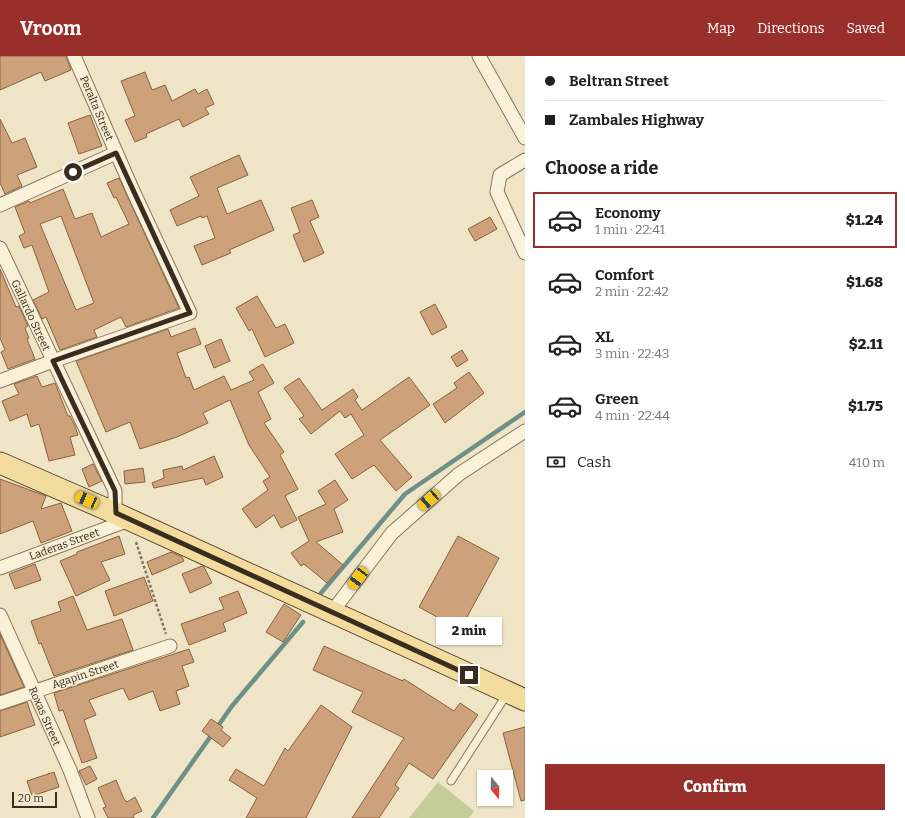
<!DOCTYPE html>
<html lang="en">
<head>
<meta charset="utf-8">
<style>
	body { margin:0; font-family:Bitter,serif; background:#f6f6f6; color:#222; height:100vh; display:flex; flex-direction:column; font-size:15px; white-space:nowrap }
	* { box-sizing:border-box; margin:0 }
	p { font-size:13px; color:#767676 }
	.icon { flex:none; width:22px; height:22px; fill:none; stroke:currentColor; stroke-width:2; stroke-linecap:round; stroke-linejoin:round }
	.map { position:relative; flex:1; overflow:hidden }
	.sheet { display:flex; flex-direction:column; background:#fff; width:380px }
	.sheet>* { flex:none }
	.top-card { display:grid; align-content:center; height:88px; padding:0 20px; background:#fff }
	.needle { width:26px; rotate:161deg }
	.tools { position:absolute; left:477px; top:714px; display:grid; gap:8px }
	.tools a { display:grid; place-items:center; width:36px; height:36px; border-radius:0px; background:#fff; box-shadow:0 1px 3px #0004; font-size:20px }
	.scale { position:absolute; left:12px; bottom:10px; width:45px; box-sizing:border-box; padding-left:4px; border:2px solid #3a2d1f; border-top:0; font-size:11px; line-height:14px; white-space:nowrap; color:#3a2d1f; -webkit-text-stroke:3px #f6eed4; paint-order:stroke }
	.end { position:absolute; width:18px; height:18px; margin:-9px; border:5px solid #3a2d1f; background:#fff; box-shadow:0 0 0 2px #fff }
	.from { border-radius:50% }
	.bubble { position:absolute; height:28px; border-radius:0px; background:#fff; box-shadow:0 1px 3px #0004; font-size:13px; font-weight:800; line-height:28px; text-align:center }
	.car { position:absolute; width:12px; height:24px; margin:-12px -6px; border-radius:5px; box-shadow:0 0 3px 1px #0007; background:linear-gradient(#f5c518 24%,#345 0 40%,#f5c518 0 76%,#345 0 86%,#f5c518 0) }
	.top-card b { display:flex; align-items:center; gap:14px; height:38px; font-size:15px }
	.top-card b+b { border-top:1px solid #e0e0e0 }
	.top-card i { width:10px; height:10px; background:#222 }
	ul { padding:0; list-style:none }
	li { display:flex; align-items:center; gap:12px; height:56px; margin:0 8px 6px; padding:0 12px; border:2px solid transparent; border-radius:0px }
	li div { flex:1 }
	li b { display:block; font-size:15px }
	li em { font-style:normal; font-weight:800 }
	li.on { border-color:#992f2a }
	li>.icon { width:36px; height:36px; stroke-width:1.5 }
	h2 { padding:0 20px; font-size:18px; line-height:48px }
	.pay { display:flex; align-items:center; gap:10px; height:44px; padding:0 20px; font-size:15px }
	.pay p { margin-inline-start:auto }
	.cta { display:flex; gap:8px; margin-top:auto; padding:8px 20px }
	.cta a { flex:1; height:46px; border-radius:0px; background:#992f2a; color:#fff; font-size:16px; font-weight:800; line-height:46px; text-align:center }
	header { display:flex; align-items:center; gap:24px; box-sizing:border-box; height:56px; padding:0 20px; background:#992f2a; color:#fff }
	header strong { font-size:19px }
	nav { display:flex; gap:22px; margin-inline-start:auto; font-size:14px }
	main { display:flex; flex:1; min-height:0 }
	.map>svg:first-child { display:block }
</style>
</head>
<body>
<header>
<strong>Vroom</strong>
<nav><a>Map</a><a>Directions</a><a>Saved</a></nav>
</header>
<main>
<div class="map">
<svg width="525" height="762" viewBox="0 0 525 762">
	<rect width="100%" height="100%" fill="#efe4c5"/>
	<path fill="#c4cd98" d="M438,726L474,755L469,762H409Z"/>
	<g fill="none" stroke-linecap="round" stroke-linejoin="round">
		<g stroke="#6d9089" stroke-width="4.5">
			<path d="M321,537L405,438L525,356"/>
			<path d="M153,762L232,650L303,566"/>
		</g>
	</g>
	<g fill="#cda17a" stroke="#896140" fill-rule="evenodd">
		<path d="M0,0H66L71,14L45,25L41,16L0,34Z"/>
		<path d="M145,16L152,34L165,29L172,45L195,33L198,38L207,33L214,48L205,52L209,58L183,71L179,63L146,78L147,81L135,86L125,64L135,60L121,25Z"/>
		<path d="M90,59L102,90L79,98L68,67Z"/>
		<path d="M0,63L12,87L25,82L37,111L17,119L22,130L5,138L0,127Z"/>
		<path d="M239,99L248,119L217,132L227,158L261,144L274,174L229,194L231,197L202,209L194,190L215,182L207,160L202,162L201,160L177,170L170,154L199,140L190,121Z"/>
		<path d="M119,122L179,252L126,271L121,261L94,274L97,281L60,294L46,261L42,263L33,244L49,236L32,189L24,192L19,180L25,177L15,151L29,145L30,147L63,133L75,163L92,157L101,181L129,168L116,141L114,142L107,127ZM61,160L94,247L76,254L40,168Z"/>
		<path d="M312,144L319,161L310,165L324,197L304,206L293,179L300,176L291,152Z"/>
		<path d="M490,161L497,173L475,185L468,173Z"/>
		<path d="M0,213L16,251L19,250L28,270L25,272L29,282L27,283L35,303L8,313L1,296L5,294L0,282Z"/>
		<path d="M257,240L276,272L285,268L294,287L265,301L252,273L249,275L236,252Z"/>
		<path d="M435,248L447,271L432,279L420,256Z"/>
		<path d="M195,272L201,288L177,297L186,322L189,321L194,334L224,320L231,334L254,324L249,316L263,308L274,327L258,336L271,363L264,367L284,396L280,399L298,433L285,440L297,464L281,472L274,459L256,472L242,453L268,434L263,425L270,421L249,389L230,344L203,357L208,367L177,381L140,393L130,366L106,376L76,305L168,273L171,281Z"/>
		<path d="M221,283L230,305L214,312L205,290Z"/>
		<path d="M462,294L468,304L457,311L451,301Z"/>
		<path d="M469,316L484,337L445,367L433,348L457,332L454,327Z"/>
		<path d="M37,320L42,331L55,327L68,360H70L75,370L78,379L70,381L75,399L49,405L39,368L31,371L27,358L10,365L2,345L19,338L14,328Z"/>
		<path d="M409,321L430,349L380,384L412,421L396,435L374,409L352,423L335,398L364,379L351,358L345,362L340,355L311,378L299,363L304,360L284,332L299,322L322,354L353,333L358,341L355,344L362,354Z"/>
		<path d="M214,400L223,421L206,429L203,422L154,432L152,427L164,422L163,414L182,410L183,414Z"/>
		<path d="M93,408L102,425L89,431L82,413Z"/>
		<path d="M143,412L145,426L125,428L124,415Z"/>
		<path d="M0,423L46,440L41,453L61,447L72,475L41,487L33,465L0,478Z"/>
		<path d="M335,424L348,444L334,453L343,476L316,486L343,509L327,527L304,508L301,510L291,497L309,485L298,461L326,448L318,435Z"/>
		<path d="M119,480L125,498L101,506L110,524L76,540L60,505L77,498V496Z"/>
		<path d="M458,480L499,502L460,574L419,551Z"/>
		<path d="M171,496L182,501L184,505L152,519L147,506Z"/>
		<path d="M35,508L41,524L15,533L9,518Z"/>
		<path d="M202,510L204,511L212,527L190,537L182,518Z"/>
		<path d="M144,521L153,545L114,560L105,535Z"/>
		<path d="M238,535L247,557L223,567L226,575L189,589L181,568L224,553L219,542Z"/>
		<path d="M73,540L87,574L122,563L133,594L54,620L41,587L39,588L31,565L61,555L58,546Z"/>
		<path d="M284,548L301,559L283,586L266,576Z"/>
		<path d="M0,578L24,631L0,639Z"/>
		<path d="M324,590L403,625L404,623L454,655L460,647L478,659L433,723L409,707L395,729L399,732L379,762H352L404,682L352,656L363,636L313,614Z"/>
		<path d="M189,593L194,606L182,610L189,630L176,635L180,648L160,655L153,635L129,644L123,632L89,644L96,659L84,664L97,702L82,707L63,654L59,655L54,637Z"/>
		<path d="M27,646L35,669L0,681V655Z"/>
		<path d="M321,649L352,671L306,762H246L257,742L229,724L236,713L264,730L285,692L288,695Z"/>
		<path d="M211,663L223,671L221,674L231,682L223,691L202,675Z"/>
		<path d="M525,671V744L521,745L503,677Z"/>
		<path d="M90,710L97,723L86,729L79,715Z"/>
		<path d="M54,716L59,731L32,740L27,725Z"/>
		<path d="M116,724L124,743L127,746L135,741L142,755L133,759L134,762H108L103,752L106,751L98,732Z"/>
	</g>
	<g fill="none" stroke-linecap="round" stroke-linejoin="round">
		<defs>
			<path id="service" d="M451,725L507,638"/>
			<g id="minor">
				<path d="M479,0L525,82"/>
				<path d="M525,104L500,119L497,136L525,197"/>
				<path d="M0,149L116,97"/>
				<path d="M0,192L115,435V457"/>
				<path d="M0,325L53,305L190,257L134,137L74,0"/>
				<path d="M0,512L129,464"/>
				<path d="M332,556L392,477L459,418L525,375"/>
				<path d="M0,559L70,714L88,762"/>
				<path d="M0,647L170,590"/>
			</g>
			<path id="primary" d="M0,407L115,457L525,644"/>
		</defs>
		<use href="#service" stroke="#8a765b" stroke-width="9"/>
		<use href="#minor" stroke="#8a765b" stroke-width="15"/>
		<use href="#primary" stroke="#57442f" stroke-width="23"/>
		<path stroke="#8a765b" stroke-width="2.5" stroke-dasharray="3 2" stroke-linecap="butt" d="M136,486L166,578"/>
		<use href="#service" stroke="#f9f1d8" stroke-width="7"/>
		<use href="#minor" stroke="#f9f1d8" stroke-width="13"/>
		<use href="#primary" stroke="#f2dc9d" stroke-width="21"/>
	</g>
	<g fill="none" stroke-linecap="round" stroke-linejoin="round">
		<path stroke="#3a2d1f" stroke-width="5" d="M73,116L116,97L190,257L53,305L115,435L116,457L469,619"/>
	</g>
	<g text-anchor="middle" stroke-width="3" stroke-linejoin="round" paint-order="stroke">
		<g font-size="11" fill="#3a2d1f" stroke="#f6eed4">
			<text transform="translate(97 52) rotate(67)" y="4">Peralta Street</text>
			<text transform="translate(31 259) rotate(65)" y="4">Gallardo Street</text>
			<text transform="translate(64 488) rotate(-20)" y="4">Laderas Street</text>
			<text transform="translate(85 618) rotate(-18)" y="4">Agapin Street</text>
			<text transform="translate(45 660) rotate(66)" y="4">Roxas Street</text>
		</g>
	</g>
</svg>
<div class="tools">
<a><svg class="needle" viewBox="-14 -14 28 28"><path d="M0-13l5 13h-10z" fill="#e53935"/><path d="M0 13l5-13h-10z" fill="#767676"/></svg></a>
</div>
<div class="scale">20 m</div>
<i class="end from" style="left:73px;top:116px"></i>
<i class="end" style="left:469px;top:619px"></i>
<div class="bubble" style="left:436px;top:561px;width:66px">2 min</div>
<i class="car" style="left:87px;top:444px;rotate:293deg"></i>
<i class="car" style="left:429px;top:444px;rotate:229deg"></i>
<i class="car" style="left:358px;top:522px;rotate:217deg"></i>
</div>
<section class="sheet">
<div class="top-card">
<b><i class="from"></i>Beltran Street</b>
<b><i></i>Zambales Highway</b>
</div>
<h2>Choose a ride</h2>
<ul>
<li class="on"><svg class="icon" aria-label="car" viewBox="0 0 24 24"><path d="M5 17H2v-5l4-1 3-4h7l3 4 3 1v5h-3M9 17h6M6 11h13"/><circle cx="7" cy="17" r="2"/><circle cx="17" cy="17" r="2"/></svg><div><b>Economy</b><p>1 min · 22:41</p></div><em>$1.24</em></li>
<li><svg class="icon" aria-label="car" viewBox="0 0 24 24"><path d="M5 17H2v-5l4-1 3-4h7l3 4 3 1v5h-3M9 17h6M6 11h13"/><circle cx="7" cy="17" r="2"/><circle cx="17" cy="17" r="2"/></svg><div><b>Comfort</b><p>2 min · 22:42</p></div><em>$1.68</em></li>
<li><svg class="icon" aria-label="car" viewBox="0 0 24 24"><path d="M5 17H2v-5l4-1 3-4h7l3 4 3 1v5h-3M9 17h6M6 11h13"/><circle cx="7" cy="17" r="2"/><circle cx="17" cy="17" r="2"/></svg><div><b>XL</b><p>3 min · 22:43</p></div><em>$2.11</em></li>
<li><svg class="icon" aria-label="car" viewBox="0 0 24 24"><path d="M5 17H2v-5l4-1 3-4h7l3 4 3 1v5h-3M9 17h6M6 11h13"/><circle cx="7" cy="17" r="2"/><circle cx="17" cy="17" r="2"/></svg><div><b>Green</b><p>4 min · 22:44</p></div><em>$1.75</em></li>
</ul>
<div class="pay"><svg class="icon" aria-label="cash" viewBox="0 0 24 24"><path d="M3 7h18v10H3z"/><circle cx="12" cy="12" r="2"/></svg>Cash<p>410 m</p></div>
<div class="cta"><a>Confirm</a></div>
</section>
</main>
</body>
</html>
